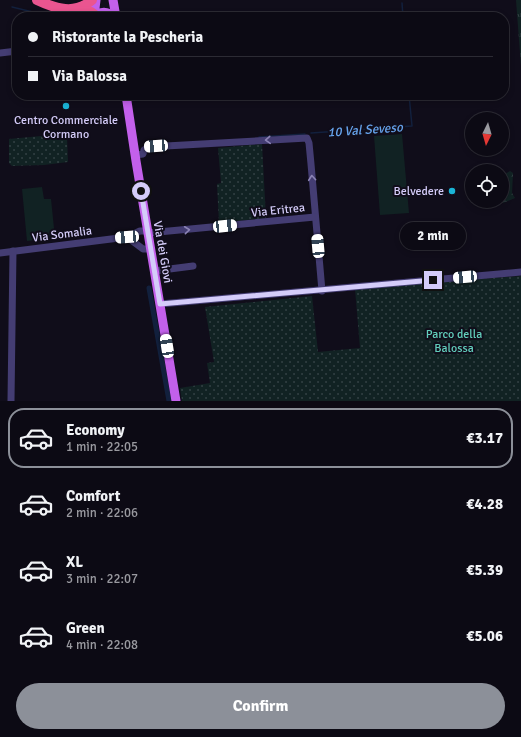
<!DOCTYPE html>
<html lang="en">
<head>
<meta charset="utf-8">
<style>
	body { margin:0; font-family:Signika,sans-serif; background:#1a1822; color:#f1f3f6; height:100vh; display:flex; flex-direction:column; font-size:15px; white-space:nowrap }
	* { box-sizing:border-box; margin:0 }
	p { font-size:13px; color:#9a9aa0 }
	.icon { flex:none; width:22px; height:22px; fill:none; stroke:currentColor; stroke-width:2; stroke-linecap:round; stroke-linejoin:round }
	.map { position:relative; height:401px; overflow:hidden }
	.drawer { display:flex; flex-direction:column; background:#0c0a14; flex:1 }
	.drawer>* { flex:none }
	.hud { position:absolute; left:12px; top:12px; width:497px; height:88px; border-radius:16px; box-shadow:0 2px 6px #0003,0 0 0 1px #2c2b34; display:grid; align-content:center; height:88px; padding:0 16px; background:#0c0a14 }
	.needle { width:26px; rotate:185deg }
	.buttons { position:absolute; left:465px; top:112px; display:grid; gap:8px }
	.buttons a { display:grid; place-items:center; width:44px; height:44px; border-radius:50%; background:#0c0a14; box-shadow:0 2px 6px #0003,0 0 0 1px #2c2b34; font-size:20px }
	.end { position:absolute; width:18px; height:18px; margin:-9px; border:5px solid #d4ccf9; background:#111; box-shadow:0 0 0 2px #111 }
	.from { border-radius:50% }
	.bubble { position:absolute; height:28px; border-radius:14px; background:#0c0a14; box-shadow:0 2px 6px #0003,0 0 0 1px #2c2b34; font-size:13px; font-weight:800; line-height:28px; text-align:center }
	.car { position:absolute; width:12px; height:24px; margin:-12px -6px; border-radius:5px; box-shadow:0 0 3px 1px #0007; background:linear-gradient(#fff 24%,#345 0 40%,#fff 0 76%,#345 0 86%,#fff 0) }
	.hud b { display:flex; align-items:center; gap:14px; height:38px; font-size:15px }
	.hud b+b { border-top:1px solid #2c2b34 }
	.hud i { width:10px; height:10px; background:#f1f3f6 }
	ul { padding:7px 0 0; list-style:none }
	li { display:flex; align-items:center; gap:12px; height:60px; margin:0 8px 6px; padding:0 8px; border:2px solid transparent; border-radius:16px }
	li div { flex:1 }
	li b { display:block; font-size:15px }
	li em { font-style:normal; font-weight:800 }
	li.active { border-color:#8c9099 }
	li>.icon { width:36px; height:36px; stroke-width:1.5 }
	.action { display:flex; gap:8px; margin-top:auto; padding:8px 16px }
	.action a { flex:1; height:46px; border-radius:24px; background:#8c9099; color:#fff; font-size:16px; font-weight:800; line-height:46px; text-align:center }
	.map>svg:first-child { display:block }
</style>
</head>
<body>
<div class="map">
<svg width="521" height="401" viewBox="0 0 521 401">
	<defs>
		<pattern id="grass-tufts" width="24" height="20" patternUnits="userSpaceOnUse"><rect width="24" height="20" fill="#112223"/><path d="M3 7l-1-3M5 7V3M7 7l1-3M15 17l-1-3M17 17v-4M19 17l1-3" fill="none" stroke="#334144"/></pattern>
		<pattern id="forest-crowns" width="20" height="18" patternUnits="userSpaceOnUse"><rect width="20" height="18" fill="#112223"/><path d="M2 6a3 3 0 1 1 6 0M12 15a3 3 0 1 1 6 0" fill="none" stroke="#334144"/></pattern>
		<pattern id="park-dots" width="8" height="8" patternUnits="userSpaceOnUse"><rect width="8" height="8" fill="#112223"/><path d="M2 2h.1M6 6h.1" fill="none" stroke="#334144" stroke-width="1.8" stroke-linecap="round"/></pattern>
	</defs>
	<rect width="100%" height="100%" fill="#100d1a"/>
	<path fill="url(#grass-tufts)" d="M516,0H521V66Z"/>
	<path fill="url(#forest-crowns)" d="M510,171L513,173L512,193L515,198L503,203L502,176Z"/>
	<g fill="url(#park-dots)">
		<path d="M62,134L67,137L68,162L44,165L12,166L9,163V139Z"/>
		<path d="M262,144L266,218L219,223L217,184L221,183L218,148Z"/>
		<path d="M521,276V401H182L180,388L210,383L207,363L214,362L205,307L312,296L318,352L360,348L355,289Z"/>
	</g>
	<g fill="#112223">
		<path d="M402,134L409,213L380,215L374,136Z"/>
		<path d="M42,187L44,199H51L55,238L27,241L22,189Z"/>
	</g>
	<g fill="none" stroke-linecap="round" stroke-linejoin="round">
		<g stroke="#12203d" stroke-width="1.5">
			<path d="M402,3L403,17"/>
			<path d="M12,7L45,15"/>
			<path d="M66,17V15L73,17"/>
			<path d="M311,133L412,126L409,95"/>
			<path d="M259,137L305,134"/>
		</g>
		<path stroke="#12203d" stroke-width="5" d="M149,288L169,401"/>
		<g stroke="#443d73" stroke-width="7">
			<path d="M0,53L17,51"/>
			<path d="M135,155L143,154L144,150L148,147L307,138L309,143L311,164L322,291"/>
			<path d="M148,233L315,217"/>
			<path d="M127,237L143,249H151"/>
			<path d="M0,253L127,237L140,231H148"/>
			<path d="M154,271L193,266"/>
			<path d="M160,304L521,272"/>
			<path d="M11,401L13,251"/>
		</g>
		<g stroke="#c360eb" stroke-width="9">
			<path d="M113,0L116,17"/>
			<path d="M95,15C102,11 108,11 114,17"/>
			<path d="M94,17L96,0"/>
			<path d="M126,95L136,161L176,401"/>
		</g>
		<g stroke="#ea5590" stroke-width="10">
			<path d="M37,0C56,9 75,15 92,0"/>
			<path d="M74,11L91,12L95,15"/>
		</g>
	</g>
	<defs><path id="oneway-chevron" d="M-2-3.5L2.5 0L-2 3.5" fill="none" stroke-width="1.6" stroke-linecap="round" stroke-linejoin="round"/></defs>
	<g stroke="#8c84b6">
		<use href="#oneway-chevron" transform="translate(268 140) rotate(176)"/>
		<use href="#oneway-chevron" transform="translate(312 178) rotate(-95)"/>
		<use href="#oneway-chevron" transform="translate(187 230) rotate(-6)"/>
	</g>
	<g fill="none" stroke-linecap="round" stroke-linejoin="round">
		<path stroke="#d4ccf9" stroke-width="5" d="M141,191L160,304L433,280"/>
	</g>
	<g fill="#1ab4d6" stroke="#100d1a" stroke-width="1.5">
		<circle cx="66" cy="106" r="4"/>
		<circle cx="452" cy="191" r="4"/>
	</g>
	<g text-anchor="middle" stroke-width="4" stroke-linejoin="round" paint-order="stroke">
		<g font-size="12" fill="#d4ccf9" stroke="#100d1a">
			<text x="66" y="124">Centro Commerciale<tspan x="66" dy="14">Cormano</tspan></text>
			<text x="444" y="195" text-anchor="end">Belvedere</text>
		</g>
		<g font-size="12" fill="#d4ccf9" stroke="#100d1a">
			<text transform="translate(278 210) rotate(-6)" y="4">Via Eritrea</text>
			<text transform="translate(62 234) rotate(-7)" y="4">Via Somalia</text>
			<text transform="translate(163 252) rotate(80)" y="4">Via dei Giovi</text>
		</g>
		<g font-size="12" fill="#62cebc" stroke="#100d1a">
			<text x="454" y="338">Parco della<tspan x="454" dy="14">Balossa</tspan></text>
		</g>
		<g font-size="13" font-style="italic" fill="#66a3ec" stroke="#100d1a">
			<text transform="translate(365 129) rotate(-4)" y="5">10 Val Seveso</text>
		</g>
	</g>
</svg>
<div class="buttons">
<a><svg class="needle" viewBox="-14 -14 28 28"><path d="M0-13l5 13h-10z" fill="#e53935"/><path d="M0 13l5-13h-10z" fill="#9a9aa0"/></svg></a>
<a><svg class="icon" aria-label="locate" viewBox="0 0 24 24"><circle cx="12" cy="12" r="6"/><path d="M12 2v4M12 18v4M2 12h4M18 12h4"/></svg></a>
</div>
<i class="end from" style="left:141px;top:191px"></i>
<i class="end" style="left:433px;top:280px"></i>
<div class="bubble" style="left:400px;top:222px;width:66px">2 min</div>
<i class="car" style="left:156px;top:146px;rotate:266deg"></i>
<i class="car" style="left:225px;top:226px;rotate:84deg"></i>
<i class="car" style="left:127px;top:237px;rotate:266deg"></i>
<i class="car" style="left:318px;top:246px;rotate:355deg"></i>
<i class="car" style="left:465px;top:277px;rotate:265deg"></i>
<i class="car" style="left:167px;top:346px;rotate:351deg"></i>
<div class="hud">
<b><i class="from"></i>Ristorante la Pescheria</b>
<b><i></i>Via Balossa</b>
</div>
</div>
<section class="drawer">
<ul>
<li class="active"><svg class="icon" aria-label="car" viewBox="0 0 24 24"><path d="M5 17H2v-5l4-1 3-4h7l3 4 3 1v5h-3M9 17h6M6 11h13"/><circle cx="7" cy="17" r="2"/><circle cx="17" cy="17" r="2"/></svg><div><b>Economy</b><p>1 min · 22:05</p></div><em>€3.17</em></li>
<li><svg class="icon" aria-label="car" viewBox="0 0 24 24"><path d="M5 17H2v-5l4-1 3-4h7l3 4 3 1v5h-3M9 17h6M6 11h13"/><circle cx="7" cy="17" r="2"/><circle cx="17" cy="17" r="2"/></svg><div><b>Comfort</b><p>2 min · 22:06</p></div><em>€4.28</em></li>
<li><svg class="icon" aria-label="car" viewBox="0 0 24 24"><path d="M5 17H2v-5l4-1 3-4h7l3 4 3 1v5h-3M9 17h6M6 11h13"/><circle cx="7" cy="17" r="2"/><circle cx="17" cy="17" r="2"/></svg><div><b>XL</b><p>3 min · 22:07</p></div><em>€5.39</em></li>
<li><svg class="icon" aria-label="car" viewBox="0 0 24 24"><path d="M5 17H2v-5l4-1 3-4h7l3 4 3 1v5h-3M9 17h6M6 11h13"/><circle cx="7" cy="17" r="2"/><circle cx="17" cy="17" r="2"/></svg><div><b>Green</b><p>4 min · 22:08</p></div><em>€5.06</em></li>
</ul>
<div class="action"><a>Confirm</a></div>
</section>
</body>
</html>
